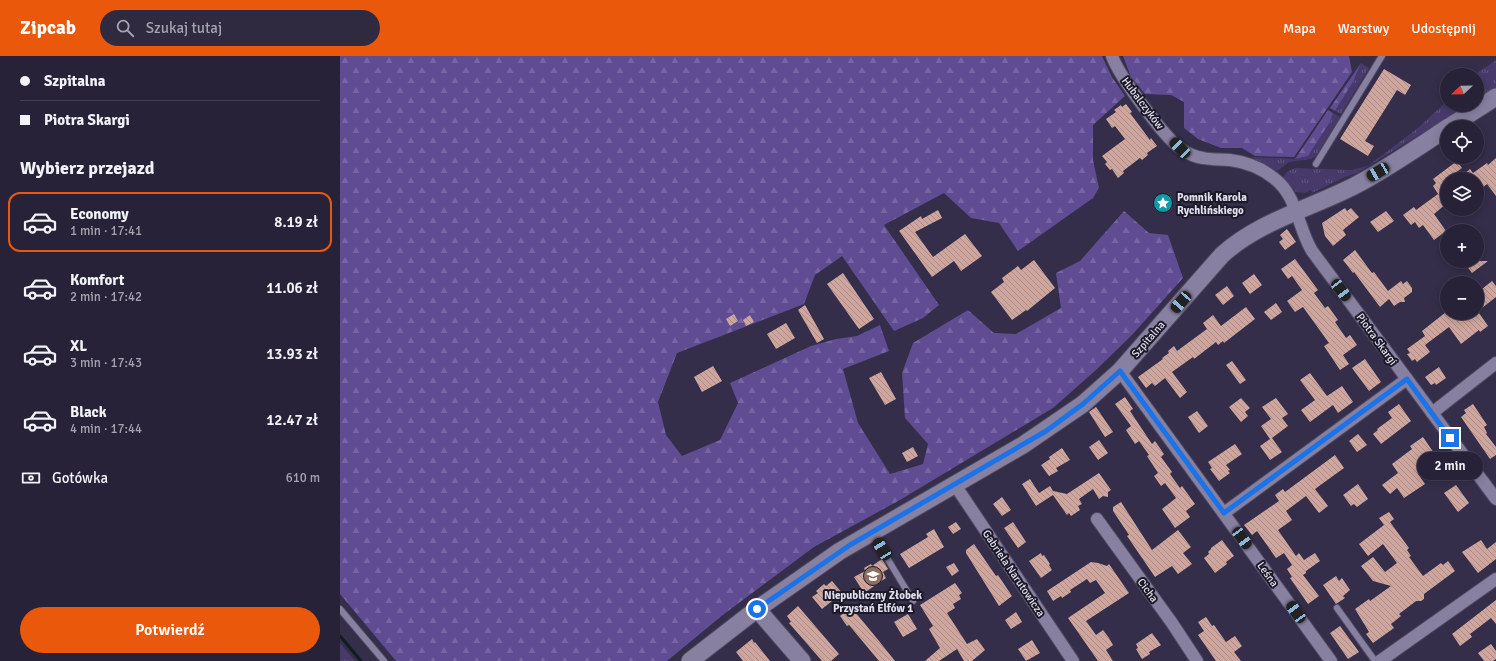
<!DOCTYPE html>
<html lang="pl">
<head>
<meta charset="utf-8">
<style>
	body { margin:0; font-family:Signika,sans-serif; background:#2f2a40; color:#f1f3f6; height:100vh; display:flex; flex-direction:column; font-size:15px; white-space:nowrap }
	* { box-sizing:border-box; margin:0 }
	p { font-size:13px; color:#a4a4ae }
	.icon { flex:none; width:22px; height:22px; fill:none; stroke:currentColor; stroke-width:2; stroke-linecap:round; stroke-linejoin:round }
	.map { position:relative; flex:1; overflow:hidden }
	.panel { display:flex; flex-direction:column; background:#272238; width:340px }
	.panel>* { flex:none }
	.hud { display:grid; align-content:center; height:88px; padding:0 20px; background:#272238 }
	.needle { width:26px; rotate:248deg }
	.controls { position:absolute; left:1100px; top:12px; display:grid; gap:8px }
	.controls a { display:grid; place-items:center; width:44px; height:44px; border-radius:50%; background:#272238; box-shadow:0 2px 10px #0003,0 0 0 1px #433f53; font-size:20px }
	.end { position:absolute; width:18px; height:18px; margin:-9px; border:5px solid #1a73e8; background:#fff; box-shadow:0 0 0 2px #fff }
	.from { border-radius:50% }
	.bubble { position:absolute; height:28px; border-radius:14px; background:#272238; box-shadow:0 2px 10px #0003,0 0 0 1px #433f53; font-size:13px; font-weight:600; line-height:28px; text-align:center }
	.car { position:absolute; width:12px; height:24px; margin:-12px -6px; border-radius:5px; box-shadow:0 0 3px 1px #0007; background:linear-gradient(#222 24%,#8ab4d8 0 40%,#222 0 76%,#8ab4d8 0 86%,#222 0) }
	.hud b { display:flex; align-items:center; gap:14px; height:38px; font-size:15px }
	.hud b+b { border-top:1px solid #433f53 }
	.hud i { width:10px; height:10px; background:#f1f3f6 }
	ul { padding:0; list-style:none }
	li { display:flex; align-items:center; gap:12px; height:60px; margin:0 8px 6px; padding:0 12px; border:2px solid transparent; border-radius:12px }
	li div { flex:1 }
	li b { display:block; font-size:15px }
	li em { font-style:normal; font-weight:600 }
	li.current { border-color:#ea580c }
	li>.icon { width:36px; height:36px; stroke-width:1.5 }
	h2 { padding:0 20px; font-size:18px; line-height:48px }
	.pay { display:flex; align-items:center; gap:10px; height:44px; padding:0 20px; font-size:15px }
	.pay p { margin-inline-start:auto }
	.action { display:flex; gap:8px; margin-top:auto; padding:8px 20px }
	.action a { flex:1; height:46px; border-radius:24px; background:#ea580c; color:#fff; font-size:16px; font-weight:600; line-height:46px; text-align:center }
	header { display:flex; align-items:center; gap:24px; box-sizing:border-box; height:56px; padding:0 20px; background:#ea580c; color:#fff }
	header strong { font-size:19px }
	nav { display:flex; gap:22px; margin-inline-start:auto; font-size:14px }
	.search { width:280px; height:36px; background:#2f2a40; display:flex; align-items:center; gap:10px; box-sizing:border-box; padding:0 14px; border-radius:22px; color:#a4a4ae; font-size:15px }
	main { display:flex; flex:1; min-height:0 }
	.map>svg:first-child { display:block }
</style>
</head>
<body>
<header>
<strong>Zipcab</strong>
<div class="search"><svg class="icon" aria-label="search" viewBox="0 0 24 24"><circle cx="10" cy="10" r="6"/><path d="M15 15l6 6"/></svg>Szukaj tutaj</div>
<nav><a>Mapa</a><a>Warstwy</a><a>Udostępnij</a></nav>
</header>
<main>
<section class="panel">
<div class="hud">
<b><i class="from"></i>Szpitalna</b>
<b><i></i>Piotra Skargi</b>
</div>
<h2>Wybierz przejazd</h2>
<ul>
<li class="current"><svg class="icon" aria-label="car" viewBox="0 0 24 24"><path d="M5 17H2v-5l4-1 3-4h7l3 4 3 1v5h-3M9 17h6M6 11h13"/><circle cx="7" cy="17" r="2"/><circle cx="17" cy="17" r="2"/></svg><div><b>Economy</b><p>1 min · 17:41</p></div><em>8.19 zł</em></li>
<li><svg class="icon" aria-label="car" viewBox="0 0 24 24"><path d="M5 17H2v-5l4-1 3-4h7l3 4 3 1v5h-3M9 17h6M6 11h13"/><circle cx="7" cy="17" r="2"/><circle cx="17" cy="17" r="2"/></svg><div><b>Komfort</b><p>2 min · 17:42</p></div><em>11.06 zł</em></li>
<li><svg class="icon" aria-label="car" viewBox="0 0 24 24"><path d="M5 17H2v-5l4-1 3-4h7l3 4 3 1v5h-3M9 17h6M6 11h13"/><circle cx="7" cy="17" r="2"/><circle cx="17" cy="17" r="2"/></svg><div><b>XL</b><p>3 min · 17:43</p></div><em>13.93 zł</em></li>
<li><svg class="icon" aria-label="car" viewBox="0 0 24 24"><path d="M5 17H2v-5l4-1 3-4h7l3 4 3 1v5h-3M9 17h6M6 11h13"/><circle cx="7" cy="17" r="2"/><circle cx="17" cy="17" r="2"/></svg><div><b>Black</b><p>4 min · 17:44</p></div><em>12.47 zł</em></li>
</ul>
<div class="pay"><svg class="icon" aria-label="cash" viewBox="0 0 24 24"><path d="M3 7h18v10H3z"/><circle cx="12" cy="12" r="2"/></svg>Gotówka<p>610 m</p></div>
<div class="action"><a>Potwierdź</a></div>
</section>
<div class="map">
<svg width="1156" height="605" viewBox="0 0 1156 605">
	<defs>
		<pattern id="grass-tufts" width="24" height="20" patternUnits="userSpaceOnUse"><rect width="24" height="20" fill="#473a6b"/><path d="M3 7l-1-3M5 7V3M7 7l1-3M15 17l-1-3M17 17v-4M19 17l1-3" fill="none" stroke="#615680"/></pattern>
		<pattern id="forest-firs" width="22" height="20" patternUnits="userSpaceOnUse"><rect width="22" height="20" fill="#5f4c93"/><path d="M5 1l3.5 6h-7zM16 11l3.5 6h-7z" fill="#7665a2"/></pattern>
		<pattern id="building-back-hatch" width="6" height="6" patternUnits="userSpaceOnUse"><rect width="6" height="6" fill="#cfa69e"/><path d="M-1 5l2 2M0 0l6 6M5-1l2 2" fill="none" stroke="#ac8d88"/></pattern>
	</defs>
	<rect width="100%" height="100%" fill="#342e4a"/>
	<g fill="url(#grass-tufts)">
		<path d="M1156,4V32L1137,43V19H1134Z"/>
		<path d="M1021,7L1029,12L1001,58L995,55L1014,24Z"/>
		<path d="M1107,45V49H1128L1017,117L1005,121L972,137L971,134L965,137L956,136L943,121L948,115L955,112L1011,114L1028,110L1078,72Z"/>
		<path d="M993,57L1000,61L976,100L971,103L949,106L937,115L911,101L955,103L968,100L990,66Z"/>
		<path d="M0,587L15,605H0Z"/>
	</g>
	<g fill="url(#forest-firs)">
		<path d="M0,0H762L772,21L785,40L753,69V104L759,132L753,142L678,195L659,167L631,162L604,137L544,169L599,249L583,262L554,275L502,200L475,219L464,248L337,297L318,346L326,379L342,400L380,384L398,347L390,327L471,290L496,283L517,280L540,269L549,295L503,313L518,367L550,418L583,408L588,388L565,362L562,317L573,287L628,254L654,277L676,278L721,252L716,217L740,205L784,155L809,177L828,179L843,222L792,279L756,314L713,352L560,444L474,491L384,558L327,605H56L0,538Z"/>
		<path d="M783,0H1009L1012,16L954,101L915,100L902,92H881L858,83L844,72V46L831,39L805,38L791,21Z"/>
		<path d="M1021,7L1014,24L995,55L990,52Z"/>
		<path d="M988,54L993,57L990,66L968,100L955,103Z"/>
	</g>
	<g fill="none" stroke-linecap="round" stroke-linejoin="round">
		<path stroke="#0d1d20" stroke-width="3" d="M0,580L21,605"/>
	</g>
	<g fill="url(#building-back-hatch)">
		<path d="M1044,13L1071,29L1065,39L1057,34L1025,85L1034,90L1028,100L1000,83Z"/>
		<path d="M786,48L792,56L790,57L810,84L811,82L817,90L807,97L808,99L802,104L800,102L783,115L784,117L778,122L772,113L770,114L765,108L767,106L762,100L785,83L775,70L772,72L766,63L776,56L774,54L781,49L782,51Z"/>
		<path d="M1156,102V140L1147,128L1137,136V123H1118L1130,113L1133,117L1147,107L1148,109Z"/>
		<path d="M1117,105L1122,112L1107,123V149L1106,148L1094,158L1106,175L1094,184L1083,169L1079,172L1075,166L1071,169L1063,159L1074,151L1076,154L1098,138L1093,130L1096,127L1093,123Z"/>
		<path d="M1005,152L1007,155L1011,152L1019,161L1003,174L1006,179L993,190L985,180L982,167Z"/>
		<path d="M598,154L602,162L575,176L593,201L625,178L642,200L621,215L614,205L592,221L559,175L581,160L582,163Z"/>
		<path d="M1046,155L1054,165L1038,176L1030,166Z"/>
		<path d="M947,173L956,186L945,194L939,186L943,183L940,179Z"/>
		<path d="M1015,194L1032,217L1034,216L1048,235L1061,225L1063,228L1067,225L1072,232V236L1064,242L1065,246H1060L1054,250L1049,243L1040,251L1014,216L1013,217L1003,204Z"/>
		<path d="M955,203L978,234L974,237L985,252L988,250L998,264L995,266L1006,282L1010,279L1017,289L1003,299L1009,308L1000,314L984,290L989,287L963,251L955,256L947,245L962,234L952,220L948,223L941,213Z"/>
		<path d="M694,204L715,232L687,255L686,254L672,264L651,236L664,226L662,222L678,210L681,214Z"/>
		<path d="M1123,205H1148L1132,217Z"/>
		<path d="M503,217L534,263L519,273L487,228Z"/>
		<path d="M914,218L922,229L910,238L902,227Z"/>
		<path d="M1152,225L1156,230V241L1137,256V237Z"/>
		<path d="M887,230L894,240L883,249L875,239Z"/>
		<path d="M936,247L942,256L931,264L924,256Z"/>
		<path d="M465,249L484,283L477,287L458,254Z"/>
		<path d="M906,251L915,263L884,287L883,285L878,289L876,286L854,303L853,301L832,316L847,336L840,342L825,322L815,330L812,327L806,332L798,321L823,303L822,302L829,297L828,295L834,290L837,295L867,273L863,267L873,259L881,270Z"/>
		<path d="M1106,256L1110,261L1115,257H1139L1148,270L1140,276L1139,274L1121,288L1109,271L1085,289L1090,296L1077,306L1075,303L1072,305L1067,298L1070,297L1067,293L1085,280L1082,275Z"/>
		<path d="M394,258L398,265L390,270L386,263Z"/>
		<path d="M410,259L414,266L406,270L403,264Z"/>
		<path d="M446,267L455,282L436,293L427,278Z"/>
		<path d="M1025,303L1041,326L1029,335L1012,312Z"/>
		<path d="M892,305L906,324L900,328L886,309Z"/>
		<path d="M373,310L382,325L362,336L354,321Z"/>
		<path d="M1099,311L1106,322L1096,329L1095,327L1091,329L1085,321Z"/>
		<path d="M541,316L556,343L545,349L529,322Z"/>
		<path d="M970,317L987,340L1002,330L1013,346L998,357L993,349L970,366L961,354L975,344L960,324Z"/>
		<path d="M785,341L793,353L790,355L812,388L815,385L824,398L821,401L832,416L830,418L840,432L842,430L855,448L846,455L850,461L835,472L822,453L836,442L825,427L821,430L814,420L818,417L807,400L809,399L799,385L795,388L786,374L791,370L775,348Z"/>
		<path d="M901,342L910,352L905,356L908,360L901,366L889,351Z"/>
		<path d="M936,342L948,358L942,362L948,370L932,382L942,396L930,404L920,390L930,383L921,370L931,363L922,351Z"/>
		<path d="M1059,348L1071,365L1041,388L1033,378L1038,374L1037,373L1052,362L1048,356Z"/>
		<path d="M1133,348L1147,369L1144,371L1147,377L1146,378L1156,391V399L1150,403L1121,361L1126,357L1124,354Z"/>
		<path d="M756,351L773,376L765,381L749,356Z"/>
		<path d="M857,355L868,370L859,377L848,361Z"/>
		<path d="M1018,378L1027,389L1017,396L1009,385Z"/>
		<path d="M1083,381L1098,403L1078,418L1085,428L1064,442L1057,432L1050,438L1042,429L1058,417L1052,408L1072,393L1070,390Z"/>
		<path d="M759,384L768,397L758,404L749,391Z"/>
		<path d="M895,388L902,398L886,409L890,414L888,415L890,417L879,425L870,413L872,412L868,406Z"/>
		<path d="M573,391L578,400L567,406L562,397Z"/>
		<path d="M722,392L730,404L716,412L718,415L709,420L701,409L710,403L709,401Z"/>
		<path d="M995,399L1004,412L975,433L988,450L979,457L966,440L946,455L952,464L938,474L956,500L959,497L964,504L975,497L980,505L966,515V517L963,519L979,540L968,548L950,522L952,521L947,513L952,509L944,497L936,502L917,475L912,479L904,469L939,445L935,439L943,433L945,436Z"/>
		<path d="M759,417L771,434L768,436V441L763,440L759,443L753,433L739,443L742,448L738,450L740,454L731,460L729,457L727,459L713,439L696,450L682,428L690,423L699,437L710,430L713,435L727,438Z"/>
		<path d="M1018,428L1028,443L1017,451L1014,448L1011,450L1003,439Z"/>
		<path d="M1116,429L1129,447L1118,456L1104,437Z"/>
		<path d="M662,441L671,454L662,460L653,448Z"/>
		<path d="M781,446L812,494L838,474L851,491L843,497L852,508L838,518L832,510L815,521L787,480L789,479L773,455V451Z"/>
		<path d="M1049,456L1054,463L1050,466L1069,492L1067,494L1071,500L1069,501L1083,520L1101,507L1103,509L1108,505L1115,515L1084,538V543L1081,545H1076L1059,558L1061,560L1051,568L1054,572L1033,587L1026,578L1029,576L1015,553L1029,543L1030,545L1051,530L1033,525L1021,510L1033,501L1045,516L1057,507L1043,488L1028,500L1019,488L1044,469L1039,462Z"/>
		<path d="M616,466L621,473L613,478L608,471Z"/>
		<path d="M673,466L686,486L678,492L664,472Z"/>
		<path d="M594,473L604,491L569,512L560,498L588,481L586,478Z"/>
		<path d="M882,484L894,500L886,506L887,508L875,517L864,502L869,498L868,496L871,493V492Z"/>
		<path d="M1141,484L1147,493L1156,486V503L1138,517L1122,496Z"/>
		<path d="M634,488L656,520L658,519L672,540L659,550L626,497V494Z"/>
		<path d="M701,497L702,500L704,499L710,508L709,509L712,514L701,522L689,505Z"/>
		<path d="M542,503L548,513L543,516L546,522L524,537L514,521L525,515L524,512L531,508L532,510Z"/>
		<path d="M751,506L758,507L767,510L769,508L789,537L746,565L756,579L763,574L769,582L773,589L766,594L773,605H758L728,562L765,537L756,524L750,527L747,523L730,534L731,536L722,542L721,540L713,545L707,535Z"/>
		<path d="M614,507L619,515L612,520L606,511Z"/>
		<path d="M996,520L999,525L1002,522L1010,534L1003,540L1005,542L996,548L983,529Z"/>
		<path d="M492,525L502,537L482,553L472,541L478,537L476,535L484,528L486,530Z"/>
		<path d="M615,527L622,537L619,539L621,543L613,548L615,552L607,557L627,588L637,583L645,594L632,605H624L617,593L599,605H585L600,592L589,573L593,570L580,549Z"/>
		<path d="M1156,544V568L1151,562L1130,578L1132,581L1120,590L1112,578Z"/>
		<path d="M458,550L499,598L491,605H482L449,567L451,566L447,560Z"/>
		<path d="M511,551L539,585L555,605H539L509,569L507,570L500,560Z"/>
		<path d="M676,556L682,566L671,573L665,564Z"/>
		<path d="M568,558L577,573L563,581L554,566Z"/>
		<path d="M866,561L872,570L874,569L886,586L895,580L902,590L894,596L901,605H876L858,579L864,575L858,566Z"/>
		<path d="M1000,570L1019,596L1008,603L990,577Z"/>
		<path d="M812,577L821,589L809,596L810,598L802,603L796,593L798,592L796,588Z"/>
		<path d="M412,583L414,587L415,586L430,605H403L396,596Z"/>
		<path d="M692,584L700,597L686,605L678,593Z"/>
		<path d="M1151,588L1156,595V603L1153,605H1144L1138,597Z"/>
	</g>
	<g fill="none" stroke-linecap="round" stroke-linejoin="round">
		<defs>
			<g id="lane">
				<path d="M976,108L1042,0"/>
				<path d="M532,477L573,545"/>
				<path d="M997,552L1035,605"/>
				<path d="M0,553L44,605"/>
			</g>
			<g id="street">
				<path d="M772,0C779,20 824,81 841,93C847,97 855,101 863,102C872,104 881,103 890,104C906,106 923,113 935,123C957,140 958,172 972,195L1156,443"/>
				<path d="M780,315L991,605"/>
				<path d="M1092,357L1156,307"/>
				<path d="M615,429L733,605"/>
				<path d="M884,457L1067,323"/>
				<path d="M757,463L832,567L857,605"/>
				<path d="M1040,605L1156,523"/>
			</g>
			<g id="secondary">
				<path d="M1109,71L1156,41"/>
				<path d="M417,553L462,605"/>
				<path d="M350,605L417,553L500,495L683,389L743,348L780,315L882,199C919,165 972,152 1016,129C1048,112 1077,92 1107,72"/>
			</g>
		</defs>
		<use href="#lane" stroke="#4f4a61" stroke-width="8"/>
		<use href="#street" stroke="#4f4a61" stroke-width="14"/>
		<use href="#secondary" stroke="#4f4a61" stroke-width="19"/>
		<use href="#lane" stroke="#8780a1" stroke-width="6"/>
		<use href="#street" stroke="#8780a1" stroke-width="12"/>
		<use href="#secondary" stroke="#8780a1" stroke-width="17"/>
	</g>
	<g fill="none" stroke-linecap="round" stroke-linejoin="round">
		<path stroke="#1a73e8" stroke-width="5" d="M417,553L510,489L706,375L743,348L780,315L884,457L1067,323L1110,382"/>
	</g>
	<defs>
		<symbol id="sight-disc" viewBox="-11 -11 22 22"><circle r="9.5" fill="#0f9aa8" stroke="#1b1925"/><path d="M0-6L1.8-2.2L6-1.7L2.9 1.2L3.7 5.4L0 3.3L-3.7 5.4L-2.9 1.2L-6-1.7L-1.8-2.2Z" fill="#fff"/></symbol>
		<symbol id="school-disc" viewBox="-11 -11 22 22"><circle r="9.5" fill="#8d6e63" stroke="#1b1925"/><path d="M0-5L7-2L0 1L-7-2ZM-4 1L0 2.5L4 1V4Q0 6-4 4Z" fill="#fff"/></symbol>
	</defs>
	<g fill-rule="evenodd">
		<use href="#sight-disc" x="812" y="136" width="22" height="22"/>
		<use href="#school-disc" x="522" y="509" width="22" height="22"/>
	</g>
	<g text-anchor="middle" stroke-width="4" stroke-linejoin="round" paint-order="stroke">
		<g font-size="11" fill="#e1def0" stroke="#1b1925">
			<text transform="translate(803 47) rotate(53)" y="4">Hubalczyków</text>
			<text transform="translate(808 283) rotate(-49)" y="4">Szpitalna</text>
			<text transform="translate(1037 283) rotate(54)" y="4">Piotra Skargi</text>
			<text transform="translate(674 517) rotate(56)" y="4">Gabriela Narutowicza</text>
			<text transform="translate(928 518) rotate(54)" y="4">Leśna</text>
			<text transform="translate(808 534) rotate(54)" y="4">Cicha</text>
		</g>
		<g font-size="11" font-weight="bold" fill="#e1def0" stroke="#1b1925" text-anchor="start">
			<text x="837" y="145">Pomnik Karola<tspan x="837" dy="13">Rychlińskiego</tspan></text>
			<text x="533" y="543" text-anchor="middle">Niepubliczny Żłobek<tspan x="533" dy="13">Przystań Elfów 1</tspan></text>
		</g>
	</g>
</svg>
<div class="controls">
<a><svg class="needle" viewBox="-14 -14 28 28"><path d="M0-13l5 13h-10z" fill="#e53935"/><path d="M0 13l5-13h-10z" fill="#a4a4ae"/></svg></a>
<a><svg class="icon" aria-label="locate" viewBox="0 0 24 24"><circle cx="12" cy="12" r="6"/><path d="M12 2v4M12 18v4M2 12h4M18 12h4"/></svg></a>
<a><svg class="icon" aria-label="layers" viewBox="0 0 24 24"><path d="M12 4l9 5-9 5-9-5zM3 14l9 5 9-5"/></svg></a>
<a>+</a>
<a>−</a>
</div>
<i class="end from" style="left:417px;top:553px"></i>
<i class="end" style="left:1110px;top:382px"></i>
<div class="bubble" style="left:1077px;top:396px;width:66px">2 min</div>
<i class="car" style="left:840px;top:92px;rotate:315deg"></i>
<i class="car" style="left:1038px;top:116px;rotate:240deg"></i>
<i class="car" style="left:1001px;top:234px;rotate:143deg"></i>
<i class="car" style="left:841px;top:246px;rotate:221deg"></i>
<i class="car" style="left:902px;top:482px;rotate:144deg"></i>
<i class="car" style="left:542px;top:493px;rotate:329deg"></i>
<i class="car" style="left:956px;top:556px;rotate:324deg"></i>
</div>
</main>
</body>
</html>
